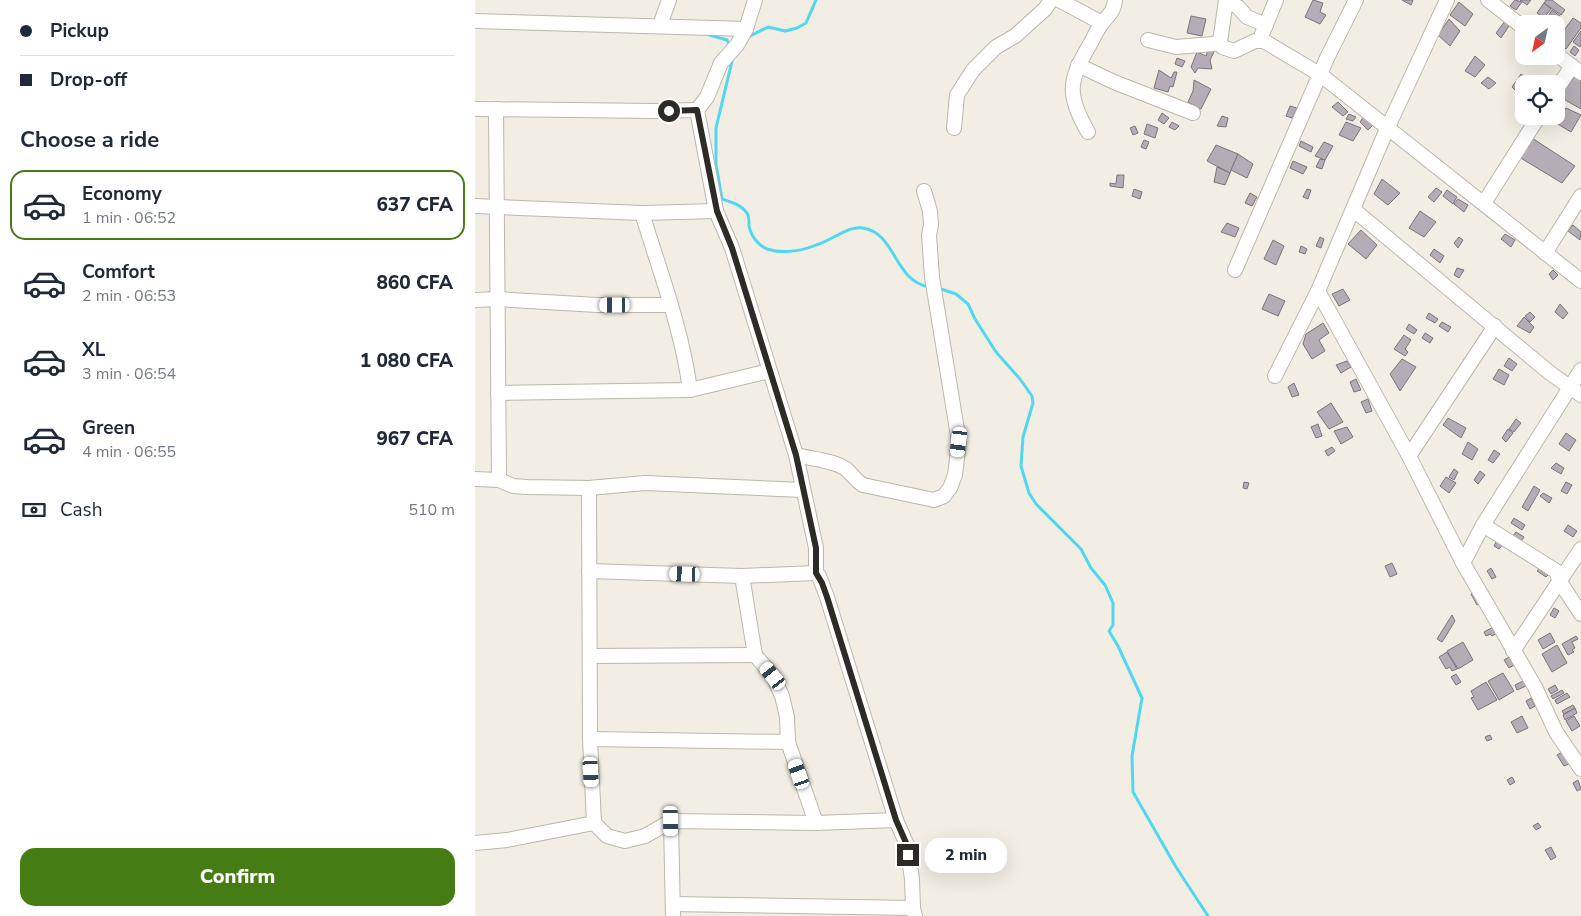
<!DOCTYPE html>
<html lang="en">
<head>
<meta charset="utf-8">
<style>
	body { margin:0; font-family:"Nunito Sans",sans-serif; background:#f6f6f7; color:#1f2937; height:100vh; display:flex; flex-direction:column; font-size:19px; white-space:nowrap }
	* { box-sizing:border-box; margin:0 }
	p { font-size:16px; color:#747a83 }
	.icon { flex:none; width:28px; height:28px; fill:none; stroke:currentColor; stroke-width:2; stroke-linecap:round; stroke-linejoin:round }
	.map { position:relative; flex:1; overflow:hidden }
	.details { display:flex; flex-direction:column; background:#fff; width:475px }
	.details>* { flex:none }
	.guide { display:grid; align-content:center; height:110px; padding:0 20px; background:#fff }
	.needle { width:32px; rotate:213deg }
	.tools { position:absolute; left:1040px; top:15px; display:grid; gap:10px }
	.tools a { display:grid; place-items:center; width:50px; height:50px; border-radius:10px; background:#fff; box-shadow:0 5px 20px #0002; font-size:25px }
	.end { position:absolute; width:22px; height:22px; margin:-11px; border:6px solid #2c2b26; background:#fff; box-shadow:0 0 0 2px #fff }
	.from { border-radius:50% }
	.bubble { position:absolute; height:35px; border-radius:15px; background:#fff; box-shadow:0 5px 20px #0002; font-size:16px; font-weight:800; line-height:35px; text-align:center }
	.car { position:absolute; width:15px; height:30px; margin:-15px -8px; border-radius:6px; box-shadow:0 0 4px 1px #0007; background:linear-gradient(#fff 24%,#345 0 40%,#fff 0 76%,#345 0 86%,#fff 0) }
	.guide b { display:flex; align-items:center; gap:18px; height:48px; font-size:19px }
	.guide b+b { border-top:1px solid #e0e1e3 }
	.guide i { width:12px; height:12px; background:#1f2937 }
	ul { padding:0; list-style:none }
	li { display:flex; align-items:center; gap:15px; height:70px; margin:0 10px 8px; padding:0 10px; border:2px solid transparent; border-radius:15px }
	li div { flex:1 }
	li b { display:block; font-size:19px }
	li em { font-style:normal; font-weight:800 }
	li.active { border-color:#457d14 }
	li>.icon { width:45px; height:45px; stroke-width:1.5 }
	h2 { padding:0 20px; font-size:22px; line-height:60px }
	.pay { display:flex; align-items:center; gap:12px; height:55px; padding:0 20px; font-size:19px }
	.pay p { margin-inline-start:auto }
	.action { display:flex; gap:10px; margin-top:auto; padding:10px 20px }
	.action a { flex:1; height:58px; border-radius:15px; background:#457d14; color:#fff; font-size:20px; font-weight:800; line-height:58px; text-align:center }
	main { display:flex; flex:1; min-height:0 }
	.map>svg:first-child { display:block }
</style>
</head>
<body>
<main>
<section class="details">
<div class="guide">
<b><i class="from"></i>Pickup</b>
<b><i></i>Drop-off</b>
</div>
<h2>Choose a ride</h2>
<ul>
<li class="active"><svg class="icon" aria-label="car" viewBox="0 0 24 24"><path d="M5 17H2v-5l4-1 3-4h7l3 4 3 1v5h-3M9 17h6M6 11h13"/><circle cx="7" cy="17" r="2"/><circle cx="17" cy="17" r="2"/></svg><div><b>Economy</b><p>1 min · 06:52</p></div><em>637 CFA</em></li>
<li><svg class="icon" aria-label="car" viewBox="0 0 24 24"><path d="M5 17H2v-5l4-1 3-4h7l3 4 3 1v5h-3M9 17h6M6 11h13"/><circle cx="7" cy="17" r="2"/><circle cx="17" cy="17" r="2"/></svg><div><b>Comfort</b><p>2 min · 06:53</p></div><em>860 CFA</em></li>
<li><svg class="icon" aria-label="car" viewBox="0 0 24 24"><path d="M5 17H2v-5l4-1 3-4h7l3 4 3 1v5h-3M9 17h6M6 11h13"/><circle cx="7" cy="17" r="2"/><circle cx="17" cy="17" r="2"/></svg><div><b>XL</b><p>3 min · 06:54</p></div><em>1 080 CFA</em></li>
<li><svg class="icon" aria-label="car" viewBox="0 0 24 24"><path d="M5 17H2v-5l4-1 3-4h7l3 4 3 1v5h-3M9 17h6M6 11h13"/><circle cx="7" cy="17" r="2"/><circle cx="17" cy="17" r="2"/></svg><div><b>Green</b><p>4 min · 06:55</p></div><em>967 CFA</em></li>
</ul>
<div class="pay"><svg class="icon" aria-label="cash" viewBox="0 0 24 24"><path d="M3 7h18v10H3z"/><circle cx="12" cy="12" r="2"/></svg>Cash<p>510 m</p></div>
<div class="action"><a>Confirm</a></div>
</section>
<div class="map">
<svg width="1106" height="916" viewBox="0 0 1106 916">
	<rect width="100%" height="100%" fill="#f2eee3"/>
	<g fill="none" stroke-linecap="round" stroke-linejoin="round">
		<g stroke="#51d7f0" stroke-width="3">
			<path d="M231,34L252,40L255,47"/>
			<path d="M271,38L293,27L310,31L322,28L331,23L341,0"/>
			<path d="M258,57L241,128V164L247,199C256,202 268,205 273,215C274,218 274,222 274,226C276,236 283,245 292,249C314,256 340,247 359,237C367,233 378,226 388,228C421,233 419,281 454,287"/>
			<path d="M463,288L481,294L493,304L500,319L521,352L545,379L557,396L558,403L548,437L546,466L554,493L561,504L606,549L616,568L630,585L638,603V625L634,631L643,646L667,698L657,756L658,792L701,867L733,916"/>
		</g>
	</g>
	<g fill="#b5adb6" stroke="#7c747c">
		<path d="M838,0L848,3L845,12L851,15L845,24L830,17Z"/>
		<path d="M927,0H938L936,5Z"/>
		<path d="M1040,0L1047,2L1041,10L1035,6Z"/>
		<path d="M1045,0H1056L1052,5Z"/>
		<path d="M1071,0H1077L1090,10L1086,15L1069,3Z"/>
		<path d="M984,2L998,14L990,26L975,15Z"/>
		<path d="M1069,3L1076,9L1069,18L1062,13Z"/>
		<path d="M1077,10L1085,16L1079,24H1074L1070,21Z"/>
		<path d="M1058,15L1068,23L1067,24H1058L1054,21Z"/>
		<path d="M716,16L731,19L727,36L712,33Z"/>
		<path d="M1098,18L1106,23V28L1091,49L1081,41Z"/>
		<path d="M974,19L985,31L975,46L963,35Z"/>
		<path d="M1030,21L1034,26L1026,38L1021,33Z"/>
		<path d="M1106,31V44L1105,47L1098,42Z"/>
		<path d="M1099,46L1104,50L1100,56L1095,52Z"/>
		<path d="M733,50L739,52L735,60L737,69L723,68L720,73L716,67L722,52L731,56Z"/>
		<path d="M1000,56L1010,65L1000,77L990,71Z"/>
		<path d="M702,58L710,61L707,67L700,64Z"/>
		<path d="M684,70L696,78L699,72H702L698,87L695,86L693,92L679,88Z"/>
		<path d="M1046,74L1057,83H1050L1042,92L1037,87Z"/>
		<path d="M1100,76L1106,81V109L1085,97Z"/>
		<path d="M1013,77L1021,83L1014,89L1006,83Z"/>
		<path d="M719,80L736,89L726,109L713,102L718,91Z"/>
		<path d="M863,102L873,112L868,116L857,107Z"/>
		<path d="M815,106L822,108L817,118L811,116Z"/>
		<path d="M1091,108L1106,115L1096,132L1081,123Z"/>
		<path d="M687,113L694,118L689,124L683,120Z"/>
		<path d="M874,114L881,117L878,121L871,119Z"/>
		<path d="M747,116L753,118L751,127L742,126Z"/>
		<path d="M889,116L899,124L893,130L885,122Z"/>
		<path d="M697,122L704,126L700,130L694,127Z"/>
		<path d="M871,122L886,128L878,141L864,135Z"/>
		<path d="M672,124L683,128L680,138L669,134Z"/>
		<path d="M660,126L663,133L658,135L655,128Z"/>
		<path d="M1057,138L1100,166L1087,183L1044,157Z"/>
		<path d="M669,140L674,142L671,149L666,147Z"/>
		<path d="M826,141L838,147L836,152L824,146Z"/>
		<path d="M849,142L858,146L850,160L840,156Z"/>
		<path d="M741,145L763,154L755,173L732,161Z"/>
		<path d="M763,154L778,164L772,178L756,170Z"/>
		<path d="M845,159L850,160L847,169L841,167Z"/>
		<path d="M818,161L832,167L828,174L815,168Z"/>
		<path d="M742,167L755,173L750,185L739,182Z"/>
		<path d="M642,175H649L648,188L635,186V183L641,184Z"/>
		<path d="M907,179L925,193L913,205L899,194Z"/>
		<path d="M961,188L967,192L959,202L953,197Z"/>
		<path d="M659,189L667,192L665,199L657,196Z"/>
		<path d="M832,189L836,190L833,199L828,197Z"/>
		<path d="M972,190L982,197L978,204L968,196Z"/>
		<path d="M775,193L782,197L777,206L770,203Z"/>
		<path d="M983,199L993,205L989,212L979,204Z"/>
		<path d="M945,211L961,222L949,237L934,228Z"/>
		<path d="M752,223L764,228L760,237L746,232Z"/>
		<path d="M1098,225L1106,232L1105,240L1093,231Z"/>
		<path d="M886,230L902,245L891,259L873,244Z"/>
		<path d="M1030,234L1040,240L1036,247L1026,239Z"/>
		<path d="M845,237L849,239L846,248L841,246Z"/>
		<path d="M984,237L988,240L983,248L979,243Z"/>
		<path d="M798,240L809,246L801,265L789,259Z"/>
		<path d="M826,246L832,249L830,254L824,252Z"/>
		<path d="M959,249L969,256L965,263L955,255Z"/>
		<path d="M982,268L989,270L984,278L979,275Z"/>
		<path d="M1078,270L1083,275L1078,280L1074,274Z"/>
		<path d="M868,289L875,300L864,306L857,294Z"/>
		<path d="M794,294L810,301L803,316L787,309Z"/>
		<path d="M1085,304L1093,313L1088,319L1080,312Z"/>
		<path d="M1055,312L1060,317L1055,322L1050,316Z"/>
		<path d="M954,313L963,319L960,323L951,318Z"/>
		<path d="M1049,317L1059,327L1055,333L1042,326Z"/>
		<path d="M967,322L976,327L973,332L964,326Z"/>
		<path d="M848,323L854,333L844,340L850,351L837,359L828,344L831,334Z"/>
		<path d="M934,324L942,330L939,334L931,329Z"/>
		<path d="M950,333L958,338L955,343L947,338Z"/>
		<path d="M929,335L936,340L930,349L933,352L930,356L919,349Z"/>
		<path d="M1034,358L1042,364L1037,371L1029,366Z"/>
		<path d="M927,359L941,367L925,391L915,374Z"/>
		<path d="M872,361L876,367L866,373L861,365Z"/>
		<path d="M1024,369L1034,375L1029,385L1018,379Z"/>
		<path d="M881,379L886,390L879,392L875,382Z"/>
		<path d="M819,383L824,395L817,397L813,387Z"/>
		<path d="M893,399L897,411L891,413L886,402Z"/>
		<path d="M856,403L868,422L854,429L842,412Z"/>
		<path d="M973,418L991,428L986,438L968,425Z"/>
		<path d="M1041,419L1046,423L1039,432L1034,429Z"/>
		<path d="M843,424L847,436L841,438L836,427Z"/>
		<path d="M872,427L878,437L866,444L859,431Z"/>
		<path d="M1033,429L1038,433L1031,442L1027,438Z"/>
		<path d="M1091,433L1101,440L1094,451L1084,444Z"/>
		<path d="M993,442L1003,449L997,460L987,454Z"/>
		<path d="M857,447L860,451L853,456L850,451Z"/>
		<path d="M1019,450L1025,454L1018,463L1013,460Z"/>
		<path d="M1081,463L1089,468L1086,474L1076,468Z"/>
		<path d="M979,469L983,472L979,480L974,477Z"/>
		<path d="M1005,471L1010,475L1003,484L999,480Z"/>
		<path d="M971,477L981,483L974,493L965,486Z"/>
		<path d="M769,482L774,483L772,489L768,488Z"/>
		<path d="M1091,482L1097,485L1092,494L1086,491Z"/>
		<path d="M1059,486L1065,490L1053,511L1047,507Z"/>
		<path d="M1068,493L1077,498L1074,503L1065,496Z"/>
		<path d="M1039,518L1050,525L1047,530L1036,523Z"/>
		<path d="M1093,525L1102,531L1098,537L1089,531Z"/>
		<path d="M1041,532L1049,537L1045,543L1037,537Z"/>
		<path d="M1022,540L1029,543L1024,549L1019,546Z"/>
		<path d="M917,563L922,574L915,577L910,566Z"/>
		<path d="M1066,566L1075,573L1071,577L1062,571Z"/>
		<path d="M1016,568L1021,577L1017,579L1012,571Z"/>
		<path d="M1000,592L1006,602L1002,605L996,594Z"/>
		<path d="M1079,608L1084,611L1080,618L1075,615Z"/>
		<path d="M977,615L980,621L967,642L962,639Z"/>
		<path d="M1018,627L1022,633L1017,636L1015,634L1011,636L1009,632Z"/>
		<path d="M1075,633L1080,642L1068,649L1063,640Z"/>
		<path d="M1101,636L1103,639L1097,642L1100,648L1097,650L1099,652L1093,655L1087,644Z"/>
		<path d="M988,642L998,660L983,669L972,651Z"/>
		<path d="M1082,645L1092,663L1077,672L1067,654Z"/>
		<path d="M972,652L982,669L977,671L975,667L971,669L964,657Z"/>
		<path d="M1034,657L1039,665L1034,668L1029,660Z"/>
		<path d="M1028,673L1039,691L1024,700L1013,681Z"/>
		<path d="M981,674L986,682L981,685L976,677Z"/>
		<path d="M1048,681L1051,686L1042,690L1040,685Z"/>
		<path d="M1011,682L1022,700L1003,710L996,698L999,697L996,691Z"/>
		<path d="M1080,685L1083,690L1076,694L1073,689Z"/>
		<path d="M1087,690L1089,693L1078,699L1076,696Z"/>
		<path d="M1092,693L1095,697L1082,704L1080,700Z"/>
		<path d="M1056,698L1060,706L1055,709L1051,701Z"/>
		<path d="M1098,705L1100,708L1089,714L1087,711Z"/>
		<path d="M1100,708L1102,713L1090,720L1088,715Z"/>
		<path d="M1047,716L1053,728L1042,733L1036,722Z"/>
		<path d="M1099,716L1105,726L1097,731L1091,721Z"/>
		<path d="M1015,735L1017,739L1012,741L1010,737Z"/>
		<path d="M1087,752L1094,764L1089,766L1082,755Z"/>
		<path d="M1037,777L1040,782L1035,785L1032,780Z"/>
		<path d="M1103,780L1106,789L1102,791L1098,783Z"/>
		<path d="M1063,823L1066,827L1061,830L1058,826Z"/>
		<path d="M1076,847L1081,857L1076,860L1070,850Z"/>
	</g>
	<g fill="none" stroke-linecap="round" stroke-linejoin="round">
		<defs>
			<g id="minor">
				<path d="M280,0L271,29L262,45L246,63L232,97L222,110L241,211L257,248L321,455L341,548V573L344,576L352,597L421,820L432,845L437,879L438,908L440,916"/>
				<path d="M584,0L627,23"/>
				<path d="M751,0L745,42L747,47L759,51L780,41H789L846,75L1106,281"/>
				<path d="M751,0L763,7L772,17L791,25"/>
				<path d="M1013,0L1049,28"/>
				<path d="M0,21L271,29"/>
				<path d="M185,25L194,0"/>
				<path d="M787,34L801,0"/>
				<path d="M673,40L701,47L738,44L745,42"/>
				<path d="M1081,54L1106,73"/>
				<path d="M603,65L639,82L718,113"/>
				<path d="M1081,90L1097,66"/>
				<path d="M0,109L179,111L222,110"/>
				<path d="M21,109L24,480"/>
				<path d="M479,128L482,95L498,70L521,47L540,36L570,9L576,0"/>
				<path d="M613,132C592,96 593,81 614,46C618,39 622,30 627,23C634,15 639,11 640,0"/>
				<path d="M1009,203L1064,116"/>
				<path d="M0,206L167,213L241,211"/>
				<path d="M879,210L1075,373L1106,395"/>
				<path d="M167,213C185,272 207,329 215,390"/>
				<path d="M1070,253L1106,196"/>
				<path d="M760,270L852,58L881,0"/>
				<path d="M843,291L934,456L988,563L1060,687L1081,732L1106,769"/>
				<path d="M0,300L22,299L122,305H196"/>
				<path d="M800,376L843,291L912,129L972,0"/>
				<path d="M23,393L215,390L294,371"/>
				<path d="M321,455C336,459 358,460 371,469C377,474 381,481 388,485L459,500L469,496L475,488L480,475L484,442L457,277L454,235L456,225L455,211L449,191"/>
				<path d="M934,456L1020,326"/>
				<path d="M0,479L24,480L38,486L52,487L114,488L170,483L328,490"/>
				<path d="M114,488L115,739L119,823L132,836L150,841L170,836L196,821L341,823L421,820"/>
				<path d="M1008,525L1081,571L1085,582L1106,614"/>
				<path d="M988,563L1008,525L1106,370"/>
				<path d="M114,571L267,576L280,655L298,676L307,696L312,717L313,742L341,823"/>
				<path d="M267,576L341,573"/>
				<path d="M1038,651L1106,549"/>
				<path d="M116,656L280,655"/>
				<path d="M115,739L313,742"/>
				<path d="M196,821L198,916"/>
				<path d="M0,843L32,840L119,823"/>
				<path d="M198,904L438,908"/>
			</g>
		</defs>
		<use href="#minor" stroke="#bab7ac" stroke-width="16"/>
		<use href="#minor" stroke="#fff" stroke-width="14"/>
	</g>
	<g fill="none" stroke-linecap="round" stroke-linejoin="round">
		<path stroke="#2c2b26" stroke-width="6" d="M194,111L222,110L242,211L257,248L321,455L341,548V573L347,583L352,597L421,820L432,845L433,855"/>
	</g>
</svg>
<div class="tools">
<a><svg class="needle" viewBox="-14 -14 28 28"><path d="M0-13l5 13h-10z" fill="#e53935"/><path d="M0 13l5-13h-10z" fill="#747a83"/></svg></a>
<a><svg class="icon" aria-label="locate" viewBox="0 0 24 24"><circle cx="12" cy="12" r="6"/><path d="M12 2v4M12 18v4M2 12h4M18 12h4"/></svg></a>
</div>
<i class="end from" style="left:194px;top:111px"></i>
<i class="end" style="left:433px;top:855px"></i>
<div class="bubble" style="left:450px;top:838px;width:82px">2 min</div>
<i class="car" style="left:140px;top:305px;rotate:270deg"></i>
<i class="car" style="left:484px;top:442px;rotate:187deg"></i>
<i class="car" style="left:210px;top:574px;rotate:272deg"></i>
<i class="car" style="left:298px;top:676px;rotate:321deg"></i>
<i class="car" style="left:116px;top:772px;rotate:177deg"></i>
<i class="car" style="left:324px;top:774px;rotate:341deg"></i>
<i class="car" style="left:196px;top:821px;rotate:179deg"></i>
</div>
</main>
</body>
</html>
